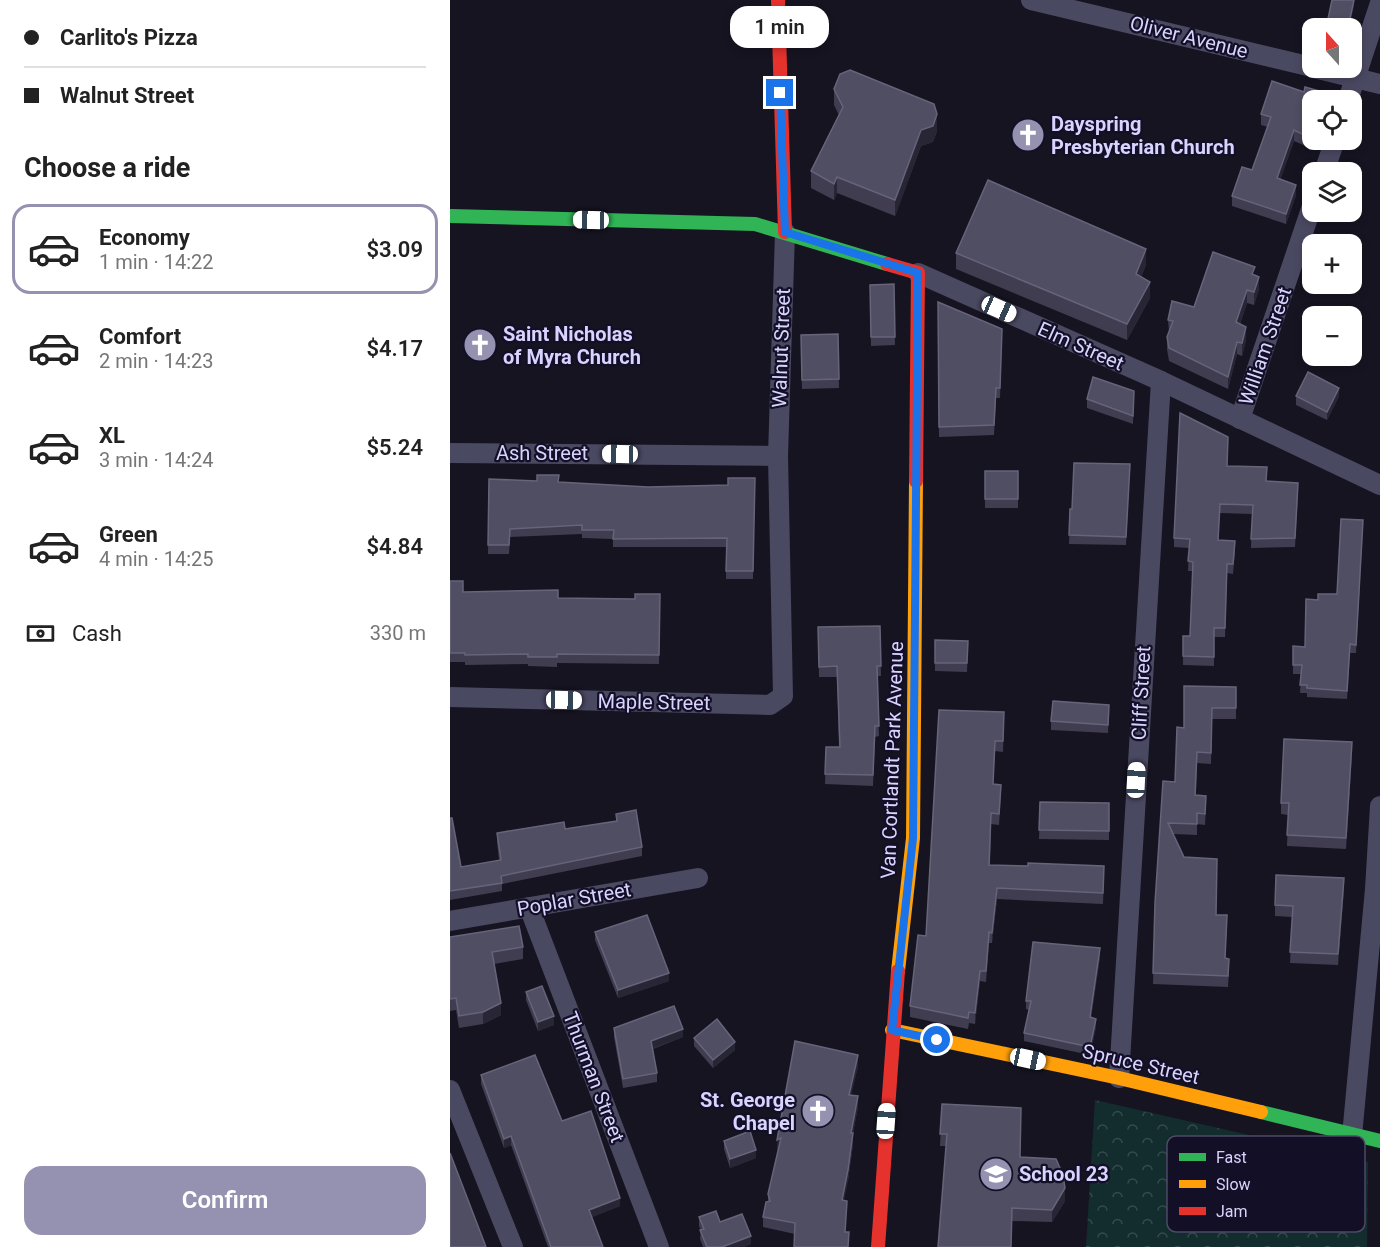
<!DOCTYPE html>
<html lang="en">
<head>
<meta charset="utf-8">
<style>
	body { margin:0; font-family:Roboto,sans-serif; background:#f2f2f2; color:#222; height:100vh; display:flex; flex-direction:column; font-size:22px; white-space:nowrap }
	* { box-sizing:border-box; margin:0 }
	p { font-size:20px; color:#767676 }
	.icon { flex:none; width:33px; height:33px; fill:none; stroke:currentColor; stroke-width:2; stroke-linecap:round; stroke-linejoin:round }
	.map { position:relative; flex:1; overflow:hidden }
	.side { display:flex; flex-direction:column; background:#fff; width:450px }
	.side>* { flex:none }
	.banner { display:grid; align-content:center; height:132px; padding:0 24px; background:#fff }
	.needle { width:39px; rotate:339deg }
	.tools { position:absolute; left:852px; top:18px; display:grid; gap:12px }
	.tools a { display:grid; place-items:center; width:60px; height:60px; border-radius:12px; background:#fff; box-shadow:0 3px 9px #0003; font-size:30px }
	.end { position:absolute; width:27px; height:27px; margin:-14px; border:8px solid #1a73e8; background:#fff; box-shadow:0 0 0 3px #fff }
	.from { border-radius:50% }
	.bubble { position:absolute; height:42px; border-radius:18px; background:#fff; box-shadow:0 3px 9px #0003; font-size:20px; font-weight:600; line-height:42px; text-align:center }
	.car { position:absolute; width:18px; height:36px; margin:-18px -9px; border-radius:8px; box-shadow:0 0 4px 2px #0007; background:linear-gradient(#fff 24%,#345 0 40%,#fff 0 76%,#345 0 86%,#fff 0) }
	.banner b { display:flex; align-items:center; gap:21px; height:57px; font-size:22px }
	.banner b+b { border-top:2px solid #e0e0e0 }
	.banner i { width:15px; height:15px; background:#222 }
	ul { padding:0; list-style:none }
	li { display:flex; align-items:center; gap:18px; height:90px; margin:0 12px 9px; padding:0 12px; border:3px solid transparent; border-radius:18px }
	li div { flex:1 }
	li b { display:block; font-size:22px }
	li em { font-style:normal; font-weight:600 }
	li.active { border-color:#9591b1 }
	li>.icon { width:54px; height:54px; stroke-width:1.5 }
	h2 { padding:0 24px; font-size:27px; line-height:72px }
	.pay { display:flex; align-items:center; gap:15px; height:66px; padding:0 24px; font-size:22px }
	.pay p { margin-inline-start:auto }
	.primary-button { display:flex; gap:12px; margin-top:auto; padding:12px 24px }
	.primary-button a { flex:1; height:69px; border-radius:18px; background:#9591b1; color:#fff; font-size:24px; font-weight:600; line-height:69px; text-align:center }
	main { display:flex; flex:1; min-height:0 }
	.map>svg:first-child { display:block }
</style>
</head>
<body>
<main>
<section class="side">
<div class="banner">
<b><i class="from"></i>Carlito's Pizza</b>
<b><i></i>Walnut Street</b>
</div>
<h2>Choose a ride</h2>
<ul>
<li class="active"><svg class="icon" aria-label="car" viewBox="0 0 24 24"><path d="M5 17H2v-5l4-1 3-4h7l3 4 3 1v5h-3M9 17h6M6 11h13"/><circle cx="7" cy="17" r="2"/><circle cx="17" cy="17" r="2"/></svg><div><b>Economy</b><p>1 min · 14:22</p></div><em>$3.09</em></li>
<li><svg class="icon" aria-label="car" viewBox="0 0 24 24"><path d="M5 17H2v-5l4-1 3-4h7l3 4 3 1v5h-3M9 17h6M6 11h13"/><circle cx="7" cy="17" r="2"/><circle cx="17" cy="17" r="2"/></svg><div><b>Comfort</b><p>2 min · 14:23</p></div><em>$4.17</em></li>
<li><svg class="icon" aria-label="car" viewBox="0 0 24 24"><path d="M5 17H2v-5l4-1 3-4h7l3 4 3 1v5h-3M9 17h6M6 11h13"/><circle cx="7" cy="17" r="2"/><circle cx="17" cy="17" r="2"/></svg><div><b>XL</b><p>3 min · 14:24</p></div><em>$5.24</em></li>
<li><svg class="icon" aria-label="car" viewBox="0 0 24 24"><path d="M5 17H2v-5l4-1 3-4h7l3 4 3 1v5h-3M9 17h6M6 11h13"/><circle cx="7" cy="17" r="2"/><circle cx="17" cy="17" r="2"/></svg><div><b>Green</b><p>4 min · 14:25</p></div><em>$4.84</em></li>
</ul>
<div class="pay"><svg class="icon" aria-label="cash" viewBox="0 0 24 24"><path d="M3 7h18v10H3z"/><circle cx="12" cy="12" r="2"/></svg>Cash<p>330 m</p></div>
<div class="primary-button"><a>Confirm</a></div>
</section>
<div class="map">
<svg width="930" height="1247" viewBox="0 0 930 1247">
	<defs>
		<pattern id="park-crowns" width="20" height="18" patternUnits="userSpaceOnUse" patternTransform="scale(1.5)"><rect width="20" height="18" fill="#132c2d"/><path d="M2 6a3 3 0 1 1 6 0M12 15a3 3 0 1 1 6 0" fill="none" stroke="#354a4c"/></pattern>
	</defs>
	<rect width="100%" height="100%" fill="#161421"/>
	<path fill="url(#park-crowns)" d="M645,1100L918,1162L917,1247H636Z"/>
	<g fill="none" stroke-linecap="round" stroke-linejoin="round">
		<g stroke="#4a4962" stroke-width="20">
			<path d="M581,0L862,67"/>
			<path d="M864,68L930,84"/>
			<path d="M898,100L930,3"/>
			<path d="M874,172L885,140"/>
			<path d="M468,273L711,381L930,485"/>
			<path d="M790,419L862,206"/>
			<path d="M0,453L328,456"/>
			<path d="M0,697L320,705L333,696L328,456L335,232"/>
			<path d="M79,907L209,1247"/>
			<path d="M0,921L248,878"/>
			<path d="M669,1078L711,381"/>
			<path d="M0,1090L63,1247"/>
			<path d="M902,1136L925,889L930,806"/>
		</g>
		<g stroke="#30b455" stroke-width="14">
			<path d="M0,216L305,224L437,264"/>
			<path d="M811,1112L930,1141"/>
		</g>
		<g stroke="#ff9f0a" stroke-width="14">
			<path d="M448,971L463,838L466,481"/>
			<path d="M442,1030L669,1078L811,1112"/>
		</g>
		<g stroke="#e5322d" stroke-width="14">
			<path d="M328,0L335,232"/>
			<path d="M437,264L468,273L466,481"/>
			<path d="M428,1247L448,971"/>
		</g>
	</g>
	<g fill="#403d50">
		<path d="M822,81L854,92L855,87L873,92V100H862V133L858,147L844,141L830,180L846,185V195L836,224L782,206V196L792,167L802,170L818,127L811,125V114Z"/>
		<path d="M384,89L487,131L483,142L471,146L445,216L387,193L384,200L361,188V171L389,115L384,105Z"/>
		<path d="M506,253L696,265L691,277L700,298L677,340L506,269Z"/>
		<path d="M805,275L809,289L804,305L797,303L790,324L796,340L792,356L787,354L778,389L719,361L717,349V337L719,332L718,320Z"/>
		<path d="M444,284L445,345L421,346L420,285Z"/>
		<path d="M488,302L552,339L550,398H546L544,435L489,437Z"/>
		<path d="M388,334L389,388L352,389L351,335Z"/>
		<path d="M684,391L683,424L637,408V399Z"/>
		<path d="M846,396H889L877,420L846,405Z"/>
		<path d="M680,464L676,545L619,544L620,509H622Z"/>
		<path d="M777,466L848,492L845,547L801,548L802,514L770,513L768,540L785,551L783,574L777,573L775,637H764V666L733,665V636H740L743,571H738L739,548L724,547V538Z"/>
		<rect x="535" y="471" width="33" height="37"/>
		<path d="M305,478L303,579H276V547H163V539L132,538V534L60,537L59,554H38L39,479L198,487L278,485Z"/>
		<path d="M913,528L906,653H900L897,699L857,697V693H850L851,674H843V646L855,647L868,600L887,594Z"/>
		<path d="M0,581L13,592L108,598L185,599L210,594L209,664L107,663V667L78,666V664L15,665V662H0Z"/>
		<path d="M430,626L431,676H427L429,736L425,737L423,786L375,784L376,747H389L387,677H369L368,627Z"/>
		<path d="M485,640L518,641L517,672L485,671Z"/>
		<path d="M786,687V719H762L761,764L747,763L746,795L756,807L755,825L747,824V835L723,834L734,857L766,915L777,926L775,958L779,970L778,987L703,984L705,903L734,728Z"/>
		<path d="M489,710L554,723L553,752L545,751L543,784L551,795L549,825L541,824L540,865L654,877L653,904L547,899L542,943H539L536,982L530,981L525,1024L519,1023L518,1029L460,1017V1006L476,936Z"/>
		<path d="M659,713L658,733L601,730V721Z"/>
		<path d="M902,754L896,849L837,846L838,815L831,814V803Z"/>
		<path d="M590,802L659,803V840L589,839Z"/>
		<path d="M166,814L192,847V856L52,884V891L0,900V818L11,867L49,860L47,842V833L115,829L166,821Z"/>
		<path d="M894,889L888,965L840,963L842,917L825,916V905Z"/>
		<path d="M145,932L219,981L168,998L145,940Z"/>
		<path d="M0,937L73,947V959L44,964L51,1015L33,1024L9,1028L6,1010L0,1011Z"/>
		<path d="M650,957L641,1018L646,1027L640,1055L574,1041V1033L579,1010L576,1009V1001Z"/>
		<path d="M76,992L104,1025L88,1031L76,1000Z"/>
		<path d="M164,1028L233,1037L203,1049L207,1073V1082L173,1088L164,1037Z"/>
		<path d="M244,1038L285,1050L263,1068L244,1046Z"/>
		<path d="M408,1066L401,1095L408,1107L403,1133V1144L398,1181L345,1234L313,1227V1217L318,1202V1194L328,1150H327Z"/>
		<path d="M31,1075L112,1121L170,1206L142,1217L153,1247H98L61,1145L54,1148L31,1084Z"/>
		<path d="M492,1104L570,1157L615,1201L602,1222L562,1221L496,1146H490Z"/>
		<path d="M274,1141L306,1158L280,1168L274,1149Z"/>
		<path d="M249,1217L270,1222L301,1244L294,1247H253L250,1239L251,1230L249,1226Z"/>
	</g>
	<g fill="#282635">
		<path d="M904,0V7L899,28H898Z"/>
		<path d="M487,114V131L483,142L471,146L445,216V200L471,130Z"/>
		<path d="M862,123V133L858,147V137Z"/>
		<path d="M844,130V141L827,189V178Z"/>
		<path d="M387,177V193L384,200V184Z"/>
		<path d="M846,185V195L836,224V214Z"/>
		<path d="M696,249V265L686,290V274Z"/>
		<path d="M809,277V289L804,305V292Z"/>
		<path d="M700,282V298L677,340V324Z"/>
		<path d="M797,290V303L786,335V322Z"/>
		<path d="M796,327V340L792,356V343Z"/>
		<path d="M787,342V354L778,389V377Z"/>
		<path d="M889,388V396L877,420V412Z"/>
		<path d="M902,742V754L896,849V838Z"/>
		<path d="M894,878V889L888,965V954Z"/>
		<path d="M547,888V899L542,943V933Z"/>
		<path d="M650,948V957L640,1026V1017Z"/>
		<path d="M530,971V981L525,1024V1013Z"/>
		<path d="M219,973V981L168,998V990Z"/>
		<path d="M51,1003V1015L33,1024V1012Z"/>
		<path d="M104,1016V1025L88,1031V1022Z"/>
		<path d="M646,1019V1027L640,1055V1047Z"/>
		<path d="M233,1029V1037L201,1049V1041Z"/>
		<path d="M285,1042V1050L263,1068V1060Z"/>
		<path d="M408,1055V1066L399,1105V1095Z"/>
		<path d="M408,1096V1107L401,1143V1133Z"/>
		<path d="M403,1133V1144L398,1181L392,1211V1200Z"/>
		<path d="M61,1136V1145L54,1148V1139Z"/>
		<path d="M331,1138V1149L327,1150V1140Z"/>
		<path d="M306,1150V1158L280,1168V1159Z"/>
		<path d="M615,1188V1201L602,1222V1210Z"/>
		<path d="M170,1198V1206L139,1218V1210Z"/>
		<path d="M301,1236V1244L294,1247H272Z"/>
	</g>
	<g fill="#504e63" stroke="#66637b" stroke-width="1.5">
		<path d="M882,0H904L898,28H876Z"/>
		<path d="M400,70L484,104L487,114L483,126L471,130L445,200L387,177L384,184L361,171L393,107L384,89L390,74Z"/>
		<path d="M822,81L854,92L855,87L873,92L870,100H862V123L858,137L844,130L827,178L846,185L836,214L782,196L792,167L802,170L821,117L811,114Z"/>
		<path d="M538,180L696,249L686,274L700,282L677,324L506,253Z"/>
		<path d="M763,252L805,267L802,274L809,277L804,292L797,290L786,322L796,327L792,343L787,342L778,377L719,348L717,337L723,321L718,320L722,301L744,307Z"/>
		<path d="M444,284L445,337H421L420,285Z"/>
		<path d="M488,302L552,329L550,388H546L544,425L489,427Z"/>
		<path d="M388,334L389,379L352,380L351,335Z"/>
		<path d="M858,372L889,388L877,412L846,396Z"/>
		<path d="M643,377L684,391L683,416L637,399Z"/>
		<path d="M730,413L778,437L777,466L817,467L816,481L848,483L845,538L801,539L803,505L770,504L768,540L785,541L783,564H777L775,628H764V657L733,656V636H740L743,562L738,561L740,539L724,538Z"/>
		<path d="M624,463L680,464L676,537L619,535L620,509H622Z"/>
		<rect x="535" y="471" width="33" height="28"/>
		<path d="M87,475H109L108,482L198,487L278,485V478H305L303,571H276L277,538L163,539L164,530H132V525L60,529L59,545H38L39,479L87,481Z"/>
		<path d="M891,519L913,520L906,645L900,644L897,691L857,688V685H850L852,665H843V646L855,647L856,599L868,600V594H887Z"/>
		<path d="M0,581H13V592L108,590V598L185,599V594H210L209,655L107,654V657H78V654L15,655V653H0Z"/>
		<path d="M430,626L431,666H427L429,726H425L423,775L375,774L376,747H390L387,666L369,667L368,627Z"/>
		<path d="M485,640L518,641L517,663H485Z"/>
		<path d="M734,686L786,687V708H762L761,753L747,752L745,795L756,796L755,814L747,813V824L718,823L734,857L767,859L766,915H777L775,958L779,959L778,976L703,973L705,903L713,781L725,782L727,727L734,728Z"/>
		<path d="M603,701L659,705L658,725L601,721Z"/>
		<path d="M489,710L554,712L553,741H545L543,784L551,785L549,814L541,813L539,865L578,866V863L654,866L653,893L547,888L542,933L539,932L536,971H530L525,1013L519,1012L518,1018L460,1006L468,935L476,936Z"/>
		<path d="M834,739L902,742L896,838L837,835L839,803H831Z"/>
		<path d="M590,802L659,803V831L589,830Z"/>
		<path d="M186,810L192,847L51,876L52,883L0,891V818H2L11,867L51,860L47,833L114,822L115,829L167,821L166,814Z"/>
		<path d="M826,875L894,878L888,954L840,952L843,906L825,905Z"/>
		<path d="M197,915L219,973L168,990L145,932Z"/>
		<path d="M69,926L73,947L42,952L51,1003L33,1012L9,1016L6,998L0,999V937Z"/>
		<path d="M583,942L650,948L640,1017L646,1019L640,1047L574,1033L581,1001H576Z"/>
		<path d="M92,986L104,1016L88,1022L76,992Z"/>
		<path d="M224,1006L233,1029L201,1041L207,1073L173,1079L164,1028Z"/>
		<path d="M267,1019L285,1042L263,1060L244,1038Z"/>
		<path d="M345,1041L408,1055L399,1095L408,1096L401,1133H403L398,1170L392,1200L397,1201L395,1232H399L398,1247H344L345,1223L313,1217L316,1202L320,1201L318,1194L331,1138L327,1140Z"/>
		<path d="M85,1055L112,1121L141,1111L170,1198L139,1210L153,1247H101L61,1136L54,1139L31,1075Z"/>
		<path d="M492,1104L571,1108L570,1157L606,1159L613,1175L615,1188L602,1210L562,1208L561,1247H488L497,1134H490Z"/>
		<path d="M300,1131L306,1150L280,1159L274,1141Z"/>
		<path d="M0,1153L36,1247H0Z"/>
		<path d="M266,1211L270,1222L292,1214L301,1236L272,1247H257L250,1230L254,1229L249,1217Z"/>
	</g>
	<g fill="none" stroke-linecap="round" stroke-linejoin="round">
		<path stroke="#1a73e8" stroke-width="8" d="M330,93L335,232L468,273L463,838L442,1030L487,1040"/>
	</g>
	<defs>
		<symbol id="church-disc" viewBox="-11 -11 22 22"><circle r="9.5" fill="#9591b1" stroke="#130f26"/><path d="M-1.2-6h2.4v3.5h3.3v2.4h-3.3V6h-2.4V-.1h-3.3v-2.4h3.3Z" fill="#fff"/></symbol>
		<symbol id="school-disc" viewBox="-11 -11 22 22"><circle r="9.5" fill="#9591b1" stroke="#130f26"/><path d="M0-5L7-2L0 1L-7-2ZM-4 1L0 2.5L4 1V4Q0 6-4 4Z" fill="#fff"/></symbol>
	</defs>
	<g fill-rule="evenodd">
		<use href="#church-disc" x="559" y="116" width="38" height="38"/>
		<use href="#church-disc" x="11" y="326" width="38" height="38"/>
		<use href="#church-disc" x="349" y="1092" width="38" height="38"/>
		<use href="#school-disc" x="527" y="1155" width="38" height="38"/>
	</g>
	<g text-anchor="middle" stroke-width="4.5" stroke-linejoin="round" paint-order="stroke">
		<g font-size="20" fill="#d9d4ff" stroke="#130f26">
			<text transform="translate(739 37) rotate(14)" y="7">Oliver Avenue</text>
			<text transform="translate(631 346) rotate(24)" y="7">Elm Street</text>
			<text transform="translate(815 346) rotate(-71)" y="7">William Street</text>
			<text transform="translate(331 348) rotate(-88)" y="7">Walnut Street</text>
			<text x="92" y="460">Ash Street</text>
			<text transform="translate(691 693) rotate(-87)" y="7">Cliff Street</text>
			<text transform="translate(204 702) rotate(1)" y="7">Maple Street</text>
			<text transform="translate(442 760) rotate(-88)" y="7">Van Cortlandt Park Avenue</text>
			<text transform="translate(124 899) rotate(-10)" y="7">Poplar Street</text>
			<text transform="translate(691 1064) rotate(13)" y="7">Spruce Street</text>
			<text transform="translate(144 1077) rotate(69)" y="7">Thurman Street</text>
		</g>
		<g font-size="20" font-weight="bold" fill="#d9d4ff" stroke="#130f26" text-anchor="start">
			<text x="601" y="131">Dayspring<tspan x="601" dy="23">Presbyterian Church</tspan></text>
			<text x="53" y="341">Saint Nicholas<tspan x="53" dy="23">of Myra Church</tspan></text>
			<text x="345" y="1107" text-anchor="end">St. George<tspan x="345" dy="23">Chapel</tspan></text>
			<text x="569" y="1181">School 23</text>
		</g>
	</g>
	<rect x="717" y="1136" width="198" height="96" rx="9" fill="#130f26" stroke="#4e4a67" stroke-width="1.5"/>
	<rect x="729" y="1153" width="27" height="8" fill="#30b455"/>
	<rect x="729" y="1180" width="27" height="8" fill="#ff9f0a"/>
	<rect x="729" y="1207" width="27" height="8" fill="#e5322d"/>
	<g font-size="16" fill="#d9d4ff">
		<text x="766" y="1163">Fast</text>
		<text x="766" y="1190">Slow</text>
		<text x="766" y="1217">Jam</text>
	</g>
</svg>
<div class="tools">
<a><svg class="needle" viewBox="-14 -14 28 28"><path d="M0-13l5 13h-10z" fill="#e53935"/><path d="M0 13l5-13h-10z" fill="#767676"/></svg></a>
<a><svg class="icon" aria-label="locate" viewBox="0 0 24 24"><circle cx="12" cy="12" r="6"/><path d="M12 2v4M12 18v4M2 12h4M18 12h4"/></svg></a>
<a><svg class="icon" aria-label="layers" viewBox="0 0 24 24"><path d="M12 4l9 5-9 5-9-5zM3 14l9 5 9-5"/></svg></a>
<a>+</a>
<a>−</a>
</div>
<i class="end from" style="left:487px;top:1040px"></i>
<i class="end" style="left:330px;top:93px"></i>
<div class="bubble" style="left:280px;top:6px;width:99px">1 min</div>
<i class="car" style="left:141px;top:220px;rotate:271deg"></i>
<i class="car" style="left:549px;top:309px;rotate:114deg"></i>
<i class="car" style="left:170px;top:454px;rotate:271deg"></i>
<i class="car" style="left:114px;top:700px;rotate:91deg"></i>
<i class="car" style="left:686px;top:780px;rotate:3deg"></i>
<i class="car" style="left:578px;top:1059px;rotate:102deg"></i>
<i class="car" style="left:436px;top:1121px;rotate:4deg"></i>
</div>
</main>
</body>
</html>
